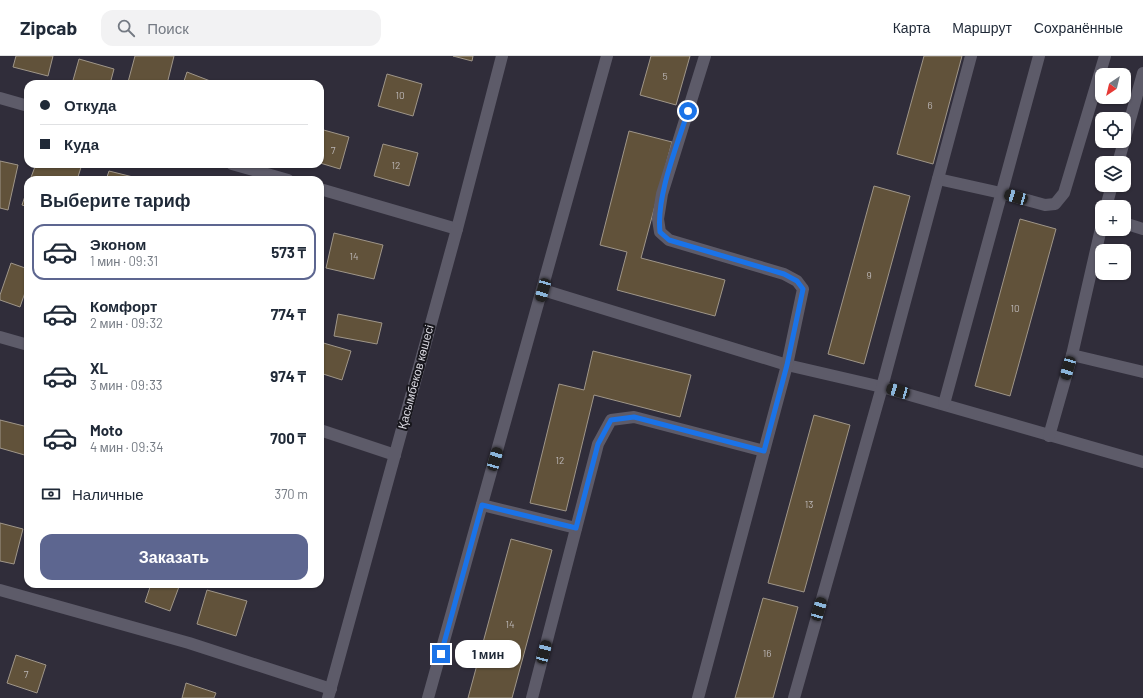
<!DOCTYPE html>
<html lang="ru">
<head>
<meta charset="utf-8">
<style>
	body { margin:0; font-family:Barlow,sans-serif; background:#f2f2f3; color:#1f2937; height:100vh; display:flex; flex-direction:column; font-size:15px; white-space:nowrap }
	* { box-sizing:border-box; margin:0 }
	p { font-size:13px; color:#747a83 }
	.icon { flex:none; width:22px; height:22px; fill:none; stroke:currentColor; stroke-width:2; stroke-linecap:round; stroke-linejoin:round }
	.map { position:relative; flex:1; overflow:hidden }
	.side { position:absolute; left:24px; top:120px; width:300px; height:412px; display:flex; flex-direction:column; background:#fff; border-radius:12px; box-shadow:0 1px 3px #0004 }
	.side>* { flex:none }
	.hud { position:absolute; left:24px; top:24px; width:300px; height:88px; border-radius:12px; box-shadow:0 1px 3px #0004; display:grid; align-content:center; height:88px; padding:0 16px; background:#fff }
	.needle { width:26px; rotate:215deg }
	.fabs { position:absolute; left:1095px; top:12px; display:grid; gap:8px }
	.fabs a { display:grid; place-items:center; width:36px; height:36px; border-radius:8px; background:#fff; box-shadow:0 1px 3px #0004; font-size:20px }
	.end { position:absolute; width:18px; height:18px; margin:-9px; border:5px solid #1a73e8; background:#fff; box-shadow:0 0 0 2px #fff }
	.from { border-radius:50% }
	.bubble { position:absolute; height:28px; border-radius:12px; background:#fff; box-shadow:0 1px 3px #0004; font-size:13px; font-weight:700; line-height:28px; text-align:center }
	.car { position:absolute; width:12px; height:24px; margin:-12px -6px; border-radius:5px; box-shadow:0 0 3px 1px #0007; background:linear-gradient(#222 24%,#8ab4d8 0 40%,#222 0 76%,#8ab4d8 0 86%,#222 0) }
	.hud b { display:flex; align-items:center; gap:14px; height:38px; font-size:15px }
	.hud b+b { border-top:1px solid #e0e1e3 }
	.hud i { width:10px; height:10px; background:#1f2937 }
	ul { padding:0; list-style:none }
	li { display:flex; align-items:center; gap:12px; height:56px; margin:0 8px 6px; padding:0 8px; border:2px solid transparent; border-radius:12px }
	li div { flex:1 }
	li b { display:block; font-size:15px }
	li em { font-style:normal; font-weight:700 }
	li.selected { border-color:#5d6690 }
	li>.icon { width:36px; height:36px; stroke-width:1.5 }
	h2 { padding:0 16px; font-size:18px; line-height:48px }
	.pay { display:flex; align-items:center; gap:10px; height:44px; padding:0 16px; font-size:15px }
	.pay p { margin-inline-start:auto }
	.action { display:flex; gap:8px; margin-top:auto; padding:8px 16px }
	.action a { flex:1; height:46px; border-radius:12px; background:#5d6690; color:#fff; font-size:16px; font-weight:700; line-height:46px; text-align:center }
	header { display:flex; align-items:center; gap:24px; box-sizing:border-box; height:56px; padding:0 20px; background:#fff; border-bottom:1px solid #e0e1e3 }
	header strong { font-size:19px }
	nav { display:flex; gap:22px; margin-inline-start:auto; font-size:14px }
	.search { width:280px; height:36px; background:#f2f2f3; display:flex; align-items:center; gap:10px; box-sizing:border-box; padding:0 14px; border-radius:12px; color:#747a83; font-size:15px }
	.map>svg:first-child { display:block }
</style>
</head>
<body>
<header>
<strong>Zipcab</strong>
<div class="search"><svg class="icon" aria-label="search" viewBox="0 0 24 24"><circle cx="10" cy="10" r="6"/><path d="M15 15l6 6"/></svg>Поиск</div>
<nav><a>Карта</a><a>Маршрут</a><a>Сохранённые</a></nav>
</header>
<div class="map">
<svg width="1143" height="642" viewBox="0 0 1143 642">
	<rect width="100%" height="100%" fill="#302d3a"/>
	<g fill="#61523a" stroke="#9f9689">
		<path d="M16,0H53L48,20L13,11Z"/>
		<path d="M135,0H174L167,28H137L128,26Z"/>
		<path d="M453,0H473L472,5Z"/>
		<path d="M651,0H690L676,49L640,39Z"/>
		<path d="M924,0H962L933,108L897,98Z"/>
		<path d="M79,3L114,13L110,28H72Z"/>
		<path d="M187,16L218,28H183Z"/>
		<path d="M387,18L422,28L413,60L378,50Z"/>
		<path d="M320,73L349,81L340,113L320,107Z"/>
		<path d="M629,75L672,86L641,202L725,224L715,260L617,234L627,196L600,189Z"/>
		<path d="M383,88L418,97L409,130L374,120Z"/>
		<path d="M0,105L18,109L8,154L0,152Z"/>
		<path d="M36,108H82L77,124H30Z"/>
		<path d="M109,115L145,124H106Z"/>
		<path d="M874,130L910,140L864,308L828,298Z"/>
		<path d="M28,131V151L22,149Z"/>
		<path d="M1020,163L1056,173L1010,340L975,330Z"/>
		<path d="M334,177L383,189L374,223L326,212Z"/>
		<path d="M11,207L28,213V228L20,251L0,244V239Z"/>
		<path d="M338,258L382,267L377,288L334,280Z"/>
		<path d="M320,286L351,295L342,324L320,317Z"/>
		<path d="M593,295L691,319L680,361L594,339L566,455L530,447L559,328L584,334Z"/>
		<path d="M814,359L850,369L804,536L768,527Z"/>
		<path d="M0,364L28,371V400L0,392Z"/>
		<path d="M0,467L23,473L14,508L0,505Z"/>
		<path d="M511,483L552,494L512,642H468Z"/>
		<path d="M151,528H180L170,555L145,546Z"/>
		<path d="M207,534L247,545L236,580L197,568Z"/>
		<path d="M763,542L798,551L773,642H735Z"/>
		<path d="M16,599L46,609L37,637L7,627Z"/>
		<path d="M186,627L216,637L214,642H182Z"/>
	</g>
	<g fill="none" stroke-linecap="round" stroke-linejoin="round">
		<g stroke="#5d5b69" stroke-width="12">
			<path d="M0,42L28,50"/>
			<path d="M1118,107L1143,17"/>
			<path d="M232,108L288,124"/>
			<path d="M938,123L1001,137L1045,149L1055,148L1064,137L1105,0"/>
			<path d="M320,133L457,173"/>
			<path d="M1106,151L1112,129"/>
			<path d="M1124,167L1143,173"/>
			<path d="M543,234L787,309L882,331L1143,406"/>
			<path d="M0,281L28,289"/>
			<path d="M1072,299L1143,316"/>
			<path d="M944,348L1039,0"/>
			<path d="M320,374L395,399"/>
			<path d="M1049,380L1072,299L1102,168"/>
			<path d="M482,449L576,472"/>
			<path d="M0,534L189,587L331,633"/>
			<path d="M328,642L457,173L502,0"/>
			<path d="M428,642L607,0"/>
			<path d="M532,642L598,388L611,364L634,361L764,395"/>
			<path d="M698,642L787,309L803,233L797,225L784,218L669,184L660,176L658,163L662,138L705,0"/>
			<path d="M794,642L882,331L971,0"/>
		</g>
	</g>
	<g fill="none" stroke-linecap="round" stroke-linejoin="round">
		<path stroke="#1a73e8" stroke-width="5" d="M441,598L482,449L576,472L598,388L611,364L634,361L764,395L787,309L803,233L797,225L784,218L669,184L660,176C656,140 677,90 688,55"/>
	</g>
	<g text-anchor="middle" stroke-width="4" stroke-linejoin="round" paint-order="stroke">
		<g font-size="10" fill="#bbb6b6">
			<text x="665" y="24">5</text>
			<text x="400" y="43">10</text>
			<text x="930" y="53">6</text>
			<text x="333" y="98">7</text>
			<text x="396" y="113">12</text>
			<text x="354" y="204">14</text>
			<text x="869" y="223">9</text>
			<text x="1015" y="256">10</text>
			<text x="560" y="408">12</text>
			<text x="809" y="452">13</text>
			<text x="510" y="572">14</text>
			<text x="767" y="601">16</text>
			<text x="26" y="622">7</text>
		</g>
		<g font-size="12" fill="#d9d8e0" stroke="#17161c">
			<text transform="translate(416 321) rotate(-75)" y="4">Қасымбеков көшесі</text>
		</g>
	</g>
</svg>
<div class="fabs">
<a><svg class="needle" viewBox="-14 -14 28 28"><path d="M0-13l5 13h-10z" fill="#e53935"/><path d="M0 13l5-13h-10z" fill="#747a83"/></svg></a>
<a><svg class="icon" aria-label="locate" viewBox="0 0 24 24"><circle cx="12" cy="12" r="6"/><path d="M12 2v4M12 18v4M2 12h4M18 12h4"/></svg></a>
<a><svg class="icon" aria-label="layers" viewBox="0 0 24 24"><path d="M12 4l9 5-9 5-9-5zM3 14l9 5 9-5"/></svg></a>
<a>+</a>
<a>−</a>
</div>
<i class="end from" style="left:688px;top:55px"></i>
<i class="end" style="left:441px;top:598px"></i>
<div class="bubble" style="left:455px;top:584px;width:66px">1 мин</div>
<i class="car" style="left:1016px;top:141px;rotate:286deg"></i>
<i class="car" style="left:543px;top:234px;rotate:196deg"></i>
<i class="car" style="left:1068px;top:312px;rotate:196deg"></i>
<i class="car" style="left:898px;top:335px;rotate:286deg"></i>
<i class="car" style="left:495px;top:403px;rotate:16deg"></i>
<i class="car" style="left:819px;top:553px;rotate:16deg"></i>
<i class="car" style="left:544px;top:596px;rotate:15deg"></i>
<div class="hud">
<b><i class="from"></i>Откуда</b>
<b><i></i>Куда</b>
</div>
<section class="side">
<h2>Выберите тариф</h2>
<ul>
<li class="selected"><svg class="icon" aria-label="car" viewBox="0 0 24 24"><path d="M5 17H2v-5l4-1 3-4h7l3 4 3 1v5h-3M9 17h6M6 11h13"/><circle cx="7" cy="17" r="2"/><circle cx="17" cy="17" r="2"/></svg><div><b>Эконом</b><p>1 мин · 09:31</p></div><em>573 ₸</em></li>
<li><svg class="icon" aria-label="car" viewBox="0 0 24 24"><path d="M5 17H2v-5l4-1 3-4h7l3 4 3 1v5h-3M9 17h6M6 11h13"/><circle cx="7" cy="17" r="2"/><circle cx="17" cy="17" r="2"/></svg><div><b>Комфорт</b><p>2 мин · 09:32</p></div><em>774 ₸</em></li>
<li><svg class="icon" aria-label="car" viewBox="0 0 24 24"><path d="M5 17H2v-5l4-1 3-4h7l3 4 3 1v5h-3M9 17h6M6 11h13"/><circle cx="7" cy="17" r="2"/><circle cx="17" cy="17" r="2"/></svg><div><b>XL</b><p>3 мин · 09:33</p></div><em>974 ₸</em></li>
<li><svg class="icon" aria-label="car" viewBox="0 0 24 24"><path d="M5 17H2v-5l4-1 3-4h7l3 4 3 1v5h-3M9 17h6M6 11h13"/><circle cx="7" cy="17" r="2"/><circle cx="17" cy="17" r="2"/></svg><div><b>Moto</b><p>4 мин · 09:34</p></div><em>700 ₸</em></li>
</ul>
<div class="pay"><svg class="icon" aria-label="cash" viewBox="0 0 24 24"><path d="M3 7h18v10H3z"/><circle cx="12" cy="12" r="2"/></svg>Наличные<p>370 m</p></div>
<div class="action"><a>Заказать</a></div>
</section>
</div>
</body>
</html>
